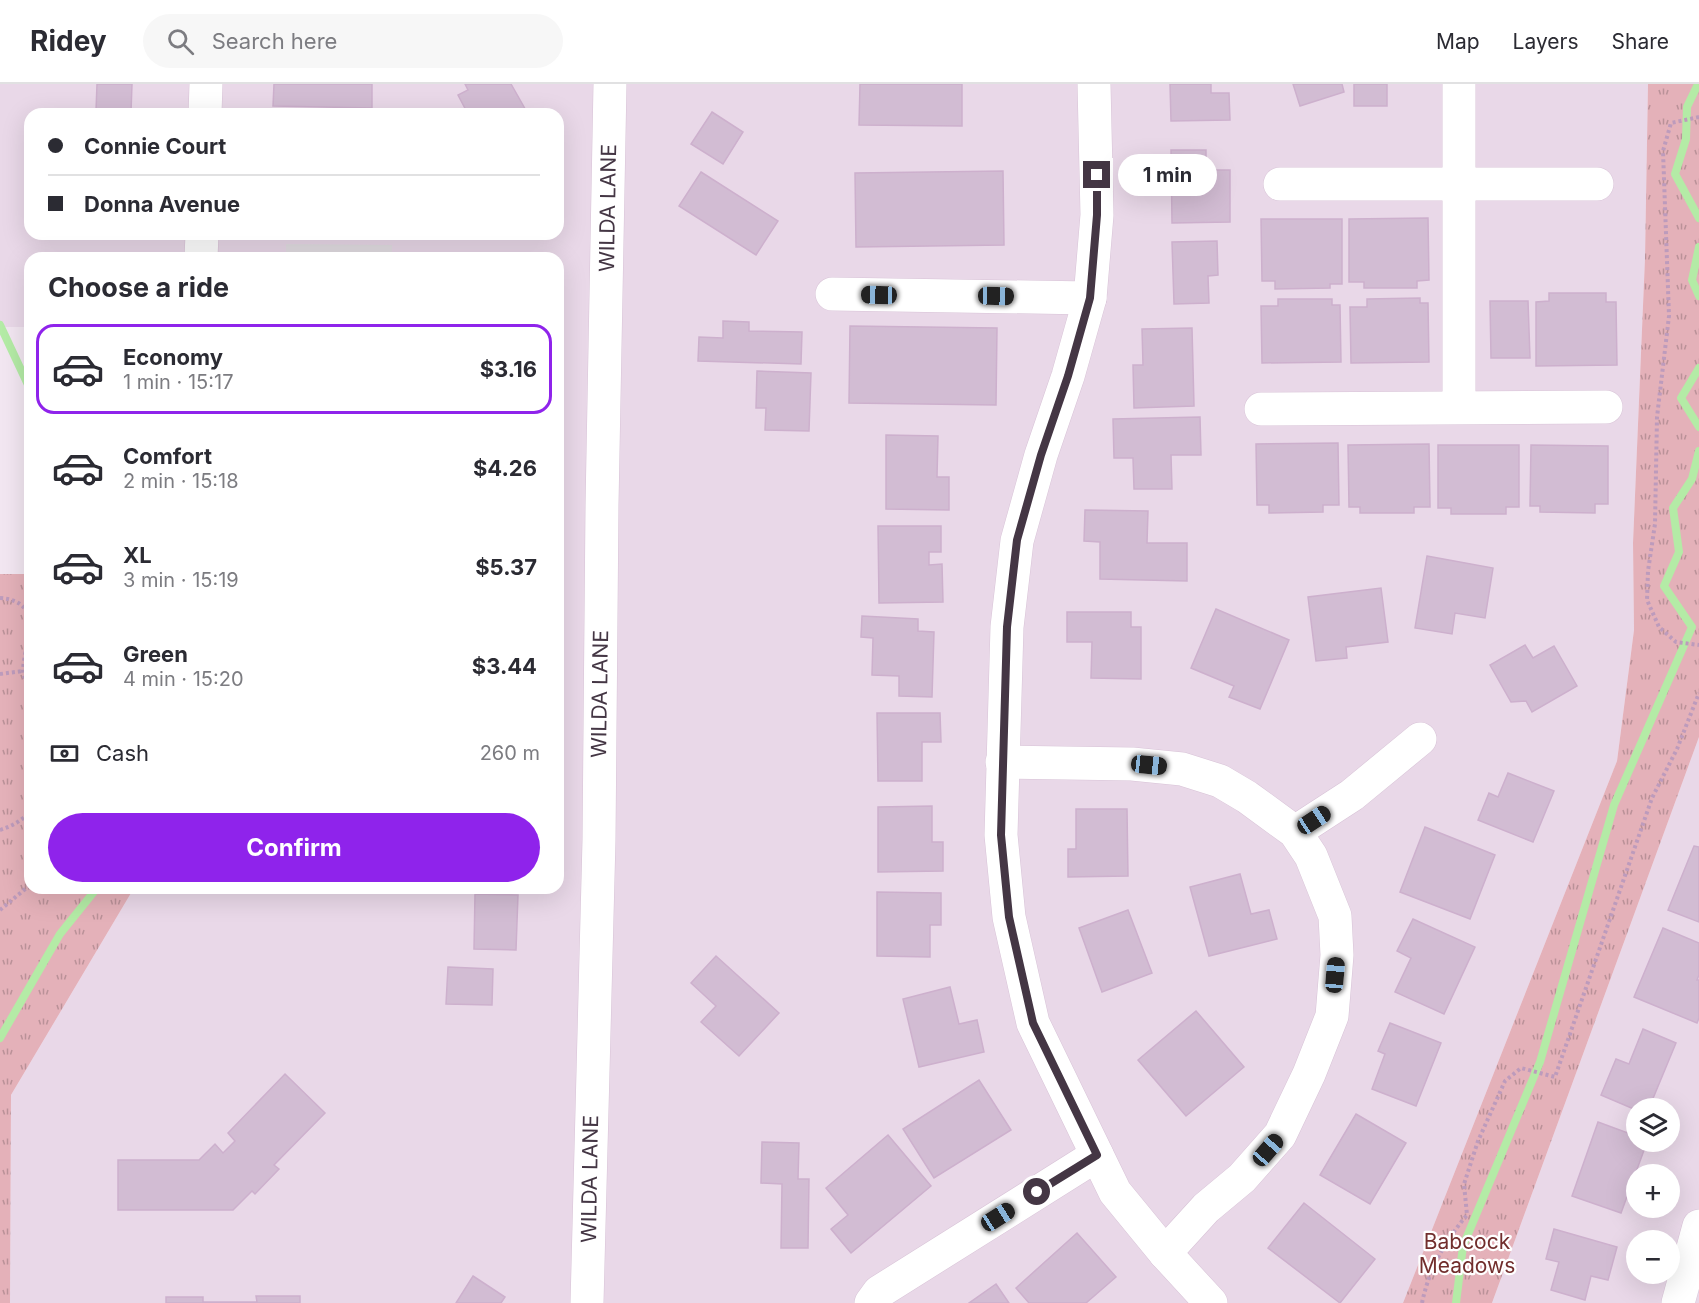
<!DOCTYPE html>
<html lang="en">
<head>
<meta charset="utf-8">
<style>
	body { margin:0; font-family:Inter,sans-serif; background:#f7f7f7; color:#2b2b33; height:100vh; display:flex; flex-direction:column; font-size:22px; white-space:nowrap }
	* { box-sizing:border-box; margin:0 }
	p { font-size:20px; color:#7c7c81 }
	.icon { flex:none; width:33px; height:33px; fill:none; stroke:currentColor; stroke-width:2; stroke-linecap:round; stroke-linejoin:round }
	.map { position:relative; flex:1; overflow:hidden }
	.details { position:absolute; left:24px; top:168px; width:540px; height:642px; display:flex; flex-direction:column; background:#fff; border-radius:18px; box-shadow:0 6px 24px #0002 }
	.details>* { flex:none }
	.hud { position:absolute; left:24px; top:24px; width:540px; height:132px; border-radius:18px; box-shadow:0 6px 24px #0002; display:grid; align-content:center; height:132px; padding:0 24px; background:#fff }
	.fabs { position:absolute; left:1626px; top:1014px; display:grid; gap:12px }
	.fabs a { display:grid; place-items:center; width:54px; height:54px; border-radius:50%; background:#fff; box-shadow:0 6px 24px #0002; font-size:30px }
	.end { position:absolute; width:27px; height:27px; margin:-14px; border:8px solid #443644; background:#fff; box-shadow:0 0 0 3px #fff }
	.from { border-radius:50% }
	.bubble { position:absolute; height:42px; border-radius:21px; background:#fff; box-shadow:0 6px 24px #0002; font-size:20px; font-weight:700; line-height:42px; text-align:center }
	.car { position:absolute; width:18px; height:36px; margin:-18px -9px; border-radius:8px; box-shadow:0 0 4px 2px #0007; background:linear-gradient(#222 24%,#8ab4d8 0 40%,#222 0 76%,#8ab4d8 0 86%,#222 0) }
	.hud b { display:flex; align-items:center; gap:21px; height:57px; font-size:22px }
	.hud b+b { border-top:2px solid #e1e1e2 }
	.hud i { width:15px; height:15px; background:#2b2b33 }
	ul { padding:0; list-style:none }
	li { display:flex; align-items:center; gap:18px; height:90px; margin:0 12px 9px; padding:0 12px; border:3px solid transparent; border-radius:18px }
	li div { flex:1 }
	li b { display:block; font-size:22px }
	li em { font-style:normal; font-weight:700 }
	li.selected { border-color:#8f23eb }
	li>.icon { width:54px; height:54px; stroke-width:1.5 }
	h2 { padding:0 24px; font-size:27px; line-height:72px }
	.pay { display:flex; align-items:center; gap:15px; height:66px; padding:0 24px; font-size:22px }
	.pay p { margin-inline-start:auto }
	.primary-button { display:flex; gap:12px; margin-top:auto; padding:12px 24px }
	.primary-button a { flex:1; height:69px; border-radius:36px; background:#8f23eb; color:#fff; font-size:24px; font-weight:700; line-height:69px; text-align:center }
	header { display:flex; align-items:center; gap:36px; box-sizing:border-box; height:84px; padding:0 30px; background:#fff; border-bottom:2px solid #e1e1e2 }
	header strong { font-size:28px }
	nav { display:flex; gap:33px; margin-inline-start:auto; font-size:21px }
	.search { width:420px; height:54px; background:#f7f7f7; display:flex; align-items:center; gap:15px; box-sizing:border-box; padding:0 21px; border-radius:33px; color:#7c7c81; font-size:22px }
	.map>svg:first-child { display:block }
</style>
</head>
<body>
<header>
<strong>Ridey</strong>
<div class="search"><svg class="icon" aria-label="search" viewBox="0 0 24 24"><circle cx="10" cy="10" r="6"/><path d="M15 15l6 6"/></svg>Search here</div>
<nav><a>Map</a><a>Layers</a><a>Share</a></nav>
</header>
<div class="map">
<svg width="1699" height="1219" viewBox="0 0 1699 1219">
	<defs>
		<pattern id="park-tufts" width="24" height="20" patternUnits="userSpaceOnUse" patternTransform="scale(1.5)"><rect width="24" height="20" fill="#e4b1b9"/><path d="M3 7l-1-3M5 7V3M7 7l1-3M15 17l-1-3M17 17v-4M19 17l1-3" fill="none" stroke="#ba9198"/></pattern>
	</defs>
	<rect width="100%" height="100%" fill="#f2e6f1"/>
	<g fill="#e9d8e8" fill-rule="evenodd">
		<path d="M0,0H1648L1645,174L1633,459L1634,546L1617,677L1403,1219H10L11,1011L134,804H558V174H30V243H0ZM30,30H558V150H30Z"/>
		<path d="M1699,653V1219H1492ZM1636,1024H1670V1058H1636ZM1636,1090H1670V1124H1636ZM1636,1156H1670V1190H1636Z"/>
	</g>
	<g fill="url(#park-tufts)">
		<path d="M1648,0H1699V653L1492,1219H1403L1617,677L1634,546L1633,459L1645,174Z"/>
		<path d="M0,490H30V804H134L11,1011L10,1219H0Z"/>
	</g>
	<path fill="#e3dee3" d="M286,160L392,161V174H286Z"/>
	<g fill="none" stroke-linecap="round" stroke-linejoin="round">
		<g stroke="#b4eba6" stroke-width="8">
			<path d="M1698,0L1687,23L1686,55L1675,90L1699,134"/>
			<path d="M1699,163L1692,196L1699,212"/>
			<path d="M0,241L30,305"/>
			<path d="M1699,284L1681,314L1699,343"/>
			<path d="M0,954L60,850L97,804"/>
			<path d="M1456,1219L1463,1162L1540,978L1614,721L1692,543L1664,502L1679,468L1673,424L1692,395L1699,367"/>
		</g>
	</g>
	<g fill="#d2bcd3" stroke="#cdb0cd" stroke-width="1.5">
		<path d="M97,0H132L131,28L96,27Z"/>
		<path d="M274,0H372V24L273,22Z"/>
		<path d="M465,0H511L528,30H468L458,11L468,6Z"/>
		<path d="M860,0H962V42L859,41Z"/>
		<path d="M1170,0H1211V9H1229L1230,36L1171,37Z"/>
		<path d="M1293,0H1342L1344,8L1300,22Z"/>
		<rect x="1354" y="0" width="33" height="22"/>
		<path d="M712,28L743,48L723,80L691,60Z"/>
		<path d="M1171,66H1206V86H1230V138L1172,139Z"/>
		<path d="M1003,87L1004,161L856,163L855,89Z"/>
		<path d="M701,88L778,137L756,171L679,122Z"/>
		<path d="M1428,134L1429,196L1417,197V204H1364V198H1349V135Z"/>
		<path d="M1261,135H1342V200H1330V204L1275,205V197H1262Z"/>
		<path d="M290,150H357L290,152Z"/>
		<path d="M1217,157L1218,191L1208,192L1209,219L1174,220L1172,158Z"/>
		<path d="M1549,209H1606V218H1616L1617,281L1536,282V218L1549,217Z"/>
		<path d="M1420,214V219H1428L1429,278L1351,279L1350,223H1367V215Z"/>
		<path d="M1278,215H1332V221H1340L1341,278L1262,279L1261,222H1278Z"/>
		<path d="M1490,217H1528L1530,274H1491Z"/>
		<path d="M723,237L749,238V247L802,248L801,280L698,277L699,253L723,254Z"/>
		<path d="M850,242L997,244L996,321L849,319Z"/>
		<path d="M1192,244L1194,322L1134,324L1133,281H1143L1142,245Z"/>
		<path d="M757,287L811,289L809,347L765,346L766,324H756Z"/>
		<path d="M1200,333L1201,371H1171L1172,405H1134L1133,374H1114L1113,335Z"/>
		<path d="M886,351L938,352L937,393H949V426L886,425Z"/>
		<path d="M1338,359L1339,421H1323V428L1269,429V421H1257L1256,360Z"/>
		<path d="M1429,360L1430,423H1414V429H1360V423H1349L1348,361Z"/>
		<path d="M1438,361H1519V423H1506V430H1451V424H1438Z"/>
		<path d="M1531,361L1608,362V420H1595V429L1540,428V422H1530Z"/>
		<path d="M1085,426L1148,427L1147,459H1187V497L1100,495V458L1084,457Z"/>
		<path d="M878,442H941V468H929V481L942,480L943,518L879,519Z"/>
		<path d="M1427,472L1493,484L1485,534L1455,529L1452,550L1415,544Z"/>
		<path d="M1381,504L1388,558L1346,563L1347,574L1316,577L1308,513Z"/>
		<path d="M1216,525L1289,556L1260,625L1229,613L1234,602L1191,584Z"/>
		<path d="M1067,528H1131V543H1141V595L1091,594L1092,558H1067Z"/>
		<path d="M862,532L918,535V547L934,548L932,613L899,612V592L872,591L873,554L861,553Z"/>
		<path d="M1525,561L1533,574L1554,562L1577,602L1532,628L1526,617L1511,618L1490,581Z"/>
		<path d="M877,629H940L941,658H922V697H878Z"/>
		<path d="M1508,689L1554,707L1533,758L1478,736L1489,709L1498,713Z"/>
		<path d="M932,722V758H943V787L878,788V723Z"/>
		<path d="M1076,725H1127L1128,792L1068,793V765H1076Z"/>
		<path d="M1425,743L1495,771L1470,835L1400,808Z"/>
		<path d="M1694,762L1699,763V838L1668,826Z"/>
		<path d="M1240,790L1251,830L1269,826L1277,855L1209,872L1190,803Z"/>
		<path d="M877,808L941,809V841H930V873L877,872Z"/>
		<path d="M475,810L518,811L516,866L474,865Z"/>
		<path d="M1128,826L1152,889L1102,908L1079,844Z"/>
		<path d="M1413,835L1475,863L1444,930L1395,908L1411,874L1397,867Z"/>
		<path d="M1663,844L1699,859V891L1697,896H1699V934L1697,939L1634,913Z"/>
		<path d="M716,872L779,929L739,972L701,938L716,922L691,899Z"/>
		<path d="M448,883L493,885L492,921L446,920Z"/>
		<path d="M950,903L959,940L977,936L984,968L919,983L903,915Z"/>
		<path d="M1196,927L1244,983L1186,1032L1138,976Z"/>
		<path d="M1390,939L1441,959L1416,1022L1372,1005L1385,970L1378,967Z"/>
		<path d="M1643,945L1676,959L1649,1024L1636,1026L1601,1011L1616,975L1629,980Z"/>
		<path d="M285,990L325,1029L274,1081L279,1085L255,1110L252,1107L233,1126H118V1076H199L215,1060L223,1069L235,1057L228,1049Z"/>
		<path d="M979,996L1011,1046L934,1094L903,1045Z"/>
		<path d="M1356,1030L1406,1059L1370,1120L1320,1091Z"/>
		<path d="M1598,1038L1636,1052V1058H1647L1621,1129L1572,1112Z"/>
		<path d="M888,1051L931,1102L851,1169L831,1145L848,1131L826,1104Z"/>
		<path d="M762,1058L799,1059L798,1095H809L808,1164H781L782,1100L761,1099Z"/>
		<path d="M1304,1119L1375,1175L1340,1219L1268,1164Z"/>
		<path d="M1554,1145L1617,1163L1608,1196L1591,1192L1585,1216L1551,1206L1559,1178L1546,1175Z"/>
		<path d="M1077,1149L1116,1193L1086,1219H1029L1016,1204Z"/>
		<path d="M473,1192L505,1213L501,1219H456Z"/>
		<path d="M996,1200L1009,1219H969Z"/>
		<path d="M256,1212H300V1219H166V1213H203V1218H257Z"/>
	</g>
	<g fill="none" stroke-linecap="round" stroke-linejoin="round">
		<defs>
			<g id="minor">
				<path d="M1094,0L1097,131L1090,214L1068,292L1041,371L1017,457L1007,543L1001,751L1009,833L1033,939L1115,1108L1165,1169L1211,1219"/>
				<path d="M1459,0V323"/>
				<path d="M205,30L206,0"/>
				<path d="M1280,100H1597"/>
				<path d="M201,174L202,150"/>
				<path d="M832,210L1090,214"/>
				<path d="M1261,325L1606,323"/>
				<path d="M1002,678L1132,680L1182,685L1220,697L1247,713L1295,748L1311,772L1335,832L1337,871L1332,932L1309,990L1280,1051L1242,1094L1206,1124L1165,1169"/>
				<path d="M1295,748L1352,711L1420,655"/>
				<path d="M587,1219L599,756L602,421L610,0"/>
				<path d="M871,1219L879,1208L1097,1071"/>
				<path d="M1678,1219L1699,1142"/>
			</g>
		</defs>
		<use href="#minor" stroke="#d8c3d7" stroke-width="34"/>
		<g stroke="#bd9bbc" stroke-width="4" stroke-dasharray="3 3" stroke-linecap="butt">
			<path d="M1699,33L1671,39L1663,67L1669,232L1657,333L1655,440L1648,487L1647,516L1659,543L1676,558L1699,561"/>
			<path d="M0,514C46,517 24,560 23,586C23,592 28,601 30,608"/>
			<path d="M0,590L23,587"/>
			<path d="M0,746C12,742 21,737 30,728"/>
			<path d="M0,826L30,801"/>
			<path d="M1422,1219C1429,1185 1445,1157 1467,1131L1464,1100L1478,1057L1505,997L1521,984L1555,993L1652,714L1677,665L1699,609"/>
		</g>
		<use href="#minor" stroke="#fff" stroke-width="33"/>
	</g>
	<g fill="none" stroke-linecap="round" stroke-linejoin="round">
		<path stroke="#443644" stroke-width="8" d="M1037,1108L1097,1071L1033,939L1009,833L1001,751L1007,543L1017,456L1041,371L1068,292L1090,214L1097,131V91"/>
	</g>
	<g text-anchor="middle" stroke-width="4.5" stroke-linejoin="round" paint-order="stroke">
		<g font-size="21" fill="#443644" stroke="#fff">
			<text transform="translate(608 124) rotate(-89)" y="7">WILDA LANE</text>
			<text transform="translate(600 610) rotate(-89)" y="7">WILDA LANE</text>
			<text transform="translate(590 1095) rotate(-89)" y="7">WILDA LANE</text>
		</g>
		<g font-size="21" fill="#722e2d" stroke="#fff">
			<text x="1467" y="1165">Babcock<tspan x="1467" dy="24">Meadows</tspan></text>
		</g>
	</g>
</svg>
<div class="fabs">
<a><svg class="icon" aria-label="layers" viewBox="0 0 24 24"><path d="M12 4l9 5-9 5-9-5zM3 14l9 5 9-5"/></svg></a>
<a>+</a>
<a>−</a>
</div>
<i class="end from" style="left:1037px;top:1108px"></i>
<i class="end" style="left:1097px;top:91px"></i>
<div class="bubble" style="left:1118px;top:70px;width:99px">1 min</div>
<i class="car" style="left:879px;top:211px;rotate:271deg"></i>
<i class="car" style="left:996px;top:212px;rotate:91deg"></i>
<i class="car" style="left:1149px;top:681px;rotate:96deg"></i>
<i class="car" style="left:1314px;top:736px;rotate:57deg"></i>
<i class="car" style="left:1335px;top:891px;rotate:5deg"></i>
<i class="car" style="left:1268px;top:1066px;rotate:41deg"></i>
<i class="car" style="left:998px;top:1133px;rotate:58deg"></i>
<div class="hud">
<b><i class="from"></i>Connie Court</b>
<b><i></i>Donna Avenue</b>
</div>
<section class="details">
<h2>Choose a ride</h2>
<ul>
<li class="selected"><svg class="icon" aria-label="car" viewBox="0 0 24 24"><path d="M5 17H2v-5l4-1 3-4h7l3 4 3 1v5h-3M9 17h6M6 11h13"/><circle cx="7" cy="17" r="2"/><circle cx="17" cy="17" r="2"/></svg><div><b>Economy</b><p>1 min · 15:17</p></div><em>$3.16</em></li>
<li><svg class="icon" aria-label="car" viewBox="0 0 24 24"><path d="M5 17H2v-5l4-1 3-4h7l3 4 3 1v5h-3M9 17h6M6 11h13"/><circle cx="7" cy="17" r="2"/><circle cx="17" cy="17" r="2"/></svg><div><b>Comfort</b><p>2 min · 15:18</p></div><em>$4.26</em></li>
<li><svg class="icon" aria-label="car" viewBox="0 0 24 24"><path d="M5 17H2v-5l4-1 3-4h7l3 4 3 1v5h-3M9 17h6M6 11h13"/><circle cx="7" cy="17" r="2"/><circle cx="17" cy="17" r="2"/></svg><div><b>XL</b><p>3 min · 15:19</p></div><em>$5.37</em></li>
<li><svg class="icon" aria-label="car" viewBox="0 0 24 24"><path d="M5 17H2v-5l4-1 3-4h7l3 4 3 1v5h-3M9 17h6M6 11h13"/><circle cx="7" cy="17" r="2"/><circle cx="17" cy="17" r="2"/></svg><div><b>Green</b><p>4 min · 15:20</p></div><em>$3.44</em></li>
</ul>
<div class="pay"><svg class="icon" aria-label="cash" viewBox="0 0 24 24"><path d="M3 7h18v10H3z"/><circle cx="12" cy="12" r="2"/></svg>Cash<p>260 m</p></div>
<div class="primary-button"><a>Confirm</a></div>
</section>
</div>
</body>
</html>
